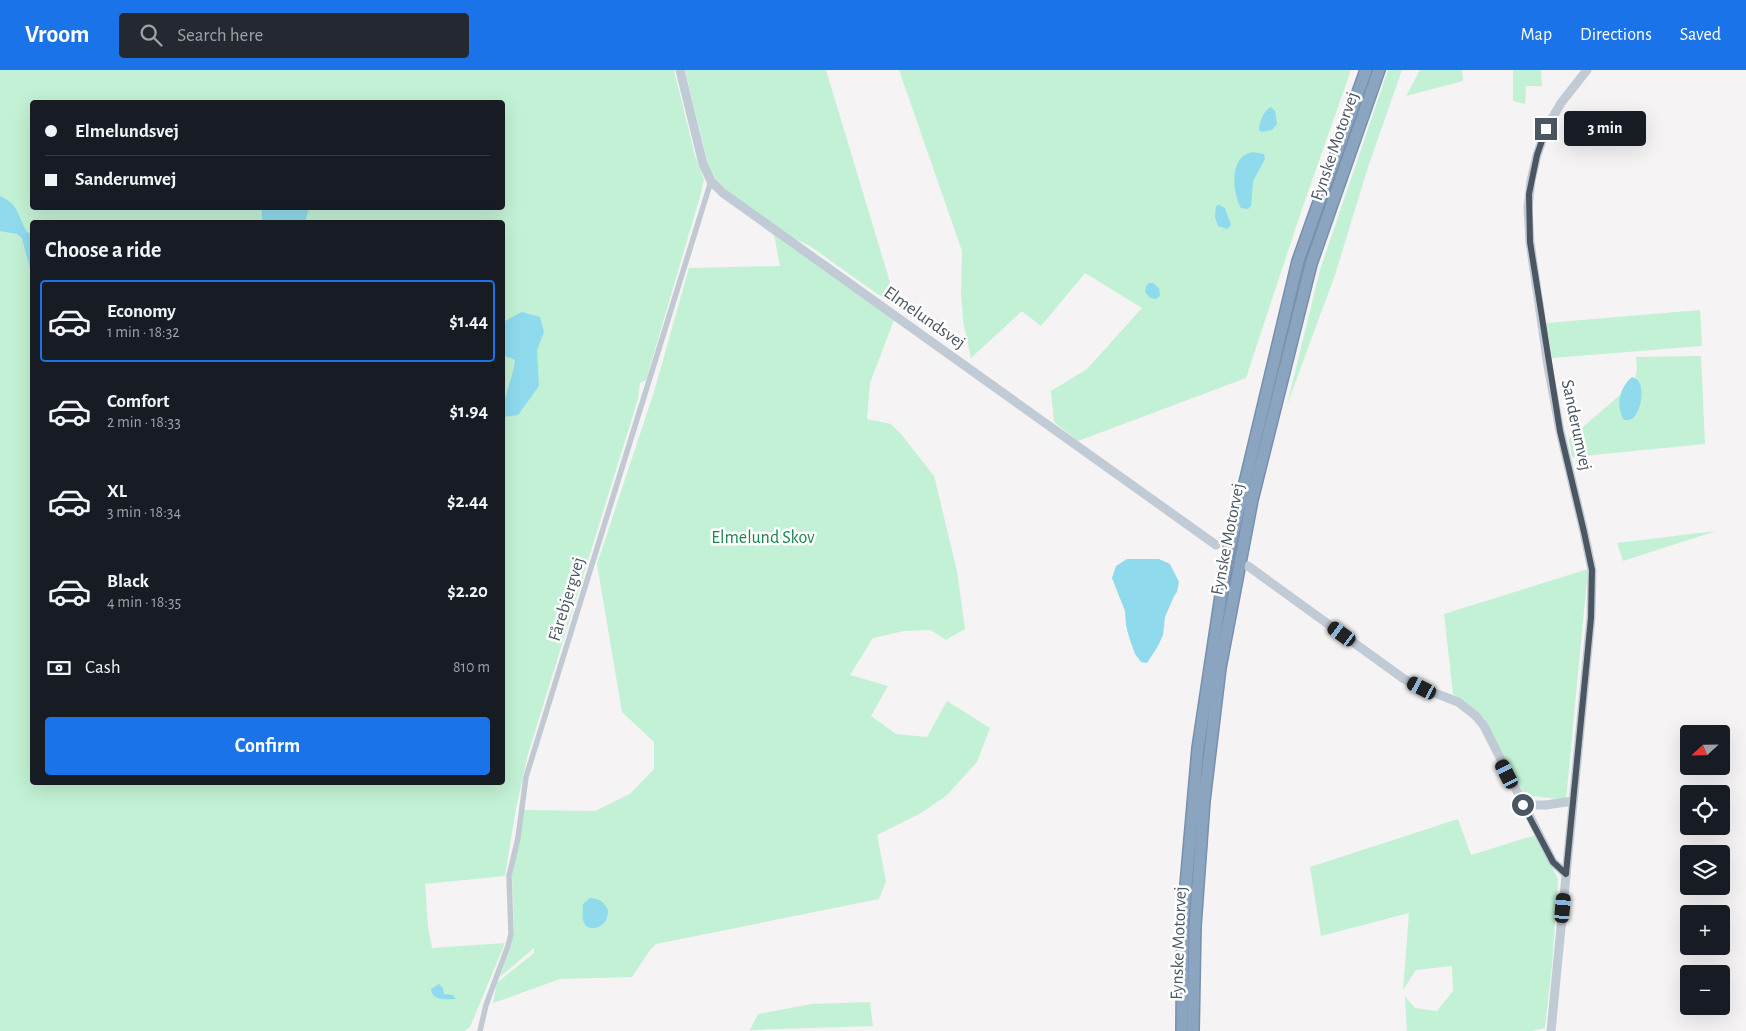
<!DOCTYPE html>
<html lang="en">
<head>
<meta charset="utf-8">
<style>
	body { margin:0; font-family:"Alegreya Sans",sans-serif; background:#242831; color:#f1f3f6; height:100vh; display:flex; flex-direction:column; font-size:19px; white-space:nowrap }
	* { box-sizing:border-box; margin:0 }
	p { font-size:16px; color:#9ea1a6 }
	.icon { flex:none; width:28px; height:28px; fill:none; stroke:currentColor; stroke-width:2; stroke-linecap:round; stroke-linejoin:round }
	.map { position:relative; flex:1; overflow:hidden }
	.panel { position:absolute; left:30px; top:150px; width:475px; height:565px; display:flex; flex-direction:column; background:#171b24; border-radius:5px; box-shadow:0 5px 20px #0002 }
	.panel>* { flex:none }
	.guide { position:absolute; left:30px; top:30px; width:475px; height:110px; border-radius:5px; box-shadow:0 5px 20px #0002; display:grid; align-content:center; height:110px; padding:0 15px; background:#171b24 }
	.needle { width:32px; rotate:248deg }
	.controls { position:absolute; left:1680px; top:655px; display:grid; gap:10px }
	.controls a { display:grid; place-items:center; width:50px; height:50px; border-radius:5px; background:#171b24; box-shadow:0 5px 20px #0002; font-size:25px }
	.end { position:absolute; width:22px; height:22px; margin:-11px; border:6px solid #4a5661; background:#fff; box-shadow:0 0 0 2px #fff }
	.from { border-radius:50% }
	.bubble { position:absolute; height:35px; border-radius:5px; background:#171b24; box-shadow:0 5px 20px #0002; font-size:16px; font-weight:600; line-height:35px; text-align:center }
	.car { position:absolute; width:15px; height:30px; margin:-15px -8px; border-radius:6px; box-shadow:0 0 4px 1px #0007; background:linear-gradient(#222 24%,#8ab4d8 0 40%,#222 0 76%,#8ab4d8 0 86%,#222 0) }
	.guide b { display:flex; align-items:center; gap:18px; height:48px; font-size:19px }
	.guide b+b { border-top:1px solid #363941 }
	.guide i { width:12px; height:12px; background:#f1f3f6 }
	ul { padding:0; list-style:none }
	li { display:flex; align-items:center; gap:15px; height:82px; margin:0 10px 8px; padding:0 5px; border:2px solid transparent; border-radius:5px }
	li div { flex:1 }
	li b { display:block; font-size:19px }
	li em { font-style:normal; font-weight:600 }
	li.selected { border-color:#1a73e8 }
	li>.icon { width:45px; height:45px; stroke-width:1.5 }
	h2 { padding:0 15px; font-size:22px; line-height:60px }
	.pay { display:flex; align-items:center; gap:12px; height:55px; padding:0 15px; font-size:19px }
	.pay p { margin-inline-start:auto }
	.primary-button { display:flex; gap:10px; margin-top:auto; padding:10px 15px }
	.primary-button a { flex:1; height:58px; border-radius:5px; background:#1a73e8; color:#fff; font-size:20px; font-weight:600; line-height:58px; text-align:center }
	header { display:flex; align-items:center; gap:30px; box-sizing:border-box; height:70px; padding:0 25px; background:#1a73e8; color:#fff }
	header strong { font-size:24px }
	nav { display:flex; gap:28px; margin-inline-start:auto; font-size:18px }
	.search { width:350px; height:45px; background:#242831; display:flex; align-items:center; gap:12px; box-sizing:border-box; padding:0 18px; border-radius:5px; color:#9ea1a6; font-size:19px }
	.map>svg:first-child { display:block }
</style>
</head>
<body>
<header>
<strong>Vroom</strong>
<div class="search"><svg class="icon" aria-label="search" viewBox="0 0 24 24"><circle cx="10" cy="10" r="6"/><path d="M15 15l6 6"/></svg>Search here</div>
<nav><a>Map</a><a>Directions</a><a>Saved</a></nav>
</header>
<div class="map">
<svg width="1746" height="961" viewBox="0 0 1746 961">
	<rect width="100%" height="100%" fill="#f5f3f3"/>
	<g fill="#c3f1d5" fill-rule="evenodd">
		<path d="M0,0H674L695,86L704,110L701,123L646,310L640,313L638,329L528,684L516,738L505,806L425,814L428,857L432,878L505,873L470,957L464,961H0ZM32,32H502V138H32ZM32,152H502V712H32Z"/>
		<path d="M685,0H826L892,219L890,233L810,176L787,165L731,124L716,109L709,98Z"/>
		<path d="M899,0H1351L1301,142L1246,308L1078,371L1054,352L1051,321L1087,299L1142,238L1085,203L1041,256L1022,241L971,288L963,251L961,223L962,181Z"/>
		<path d="M1388,0H1402L1368,97L1335,205L1287,335L1320,200Z"/>
		<path d="M1420,0H1462L1463,11L1406,26Z"/>
		<path d="M1513,0H1541L1542,16H1526L1525,34L1513,31Z"/>
		<path d="M774,165L894,250L870,313L867,349L891,354L901,364L934,406L957,501L965,559L946,570L931,560L904,561L873,568L850,605L888,616L871,646L896,664L927,667L947,631L990,658L977,692L946,726L921,743L877,765L886,811L879,829L656,874L650,880L632,907L560,909L493,933L497,913L534,883V878L500,907L511,876L514,860L512,805L524,740L595,741L630,724L654,699V672L622,642L597,494L654,322L689,198L780,196Z"/>
		<path d="M1700,240L1702,276L1552,288L1546,253Z"/>
		<path d="M1701,286L1705,374L1572,387L1569,369L1634,313L1637,299L1636,287Z"/>
		<path d="M1716,461L1623,491L1617,473Z"/>
		<path d="M1588,499L1566,730L1525,725L1484,648L1453,624L1444,544Z"/>
		<path d="M1458,749L1471,785L1536,765L1558,809L1552,895L1545,958L1532,961H1407L1405,926L1415,938L1437,941L1453,921L1452,896L1416,900L1403,920L1409,843L1321,866L1310,797Z"/>
		<path d="M870,932L873,956L750,960L758,944L812,934Z"/>
	</g>
	<g fill="#90daee">
		<path d="M1271,37L1275,41L1277,54L1272,60L1262,62L1259,60C1259,52 1264,40 1271,37Z"/>
		<path d="M1253,82L1264,84L1265,89L1253,111L1251,136L1248,139L1241,138C1234,125 1230,99 1242,87C1245,84 1250,83 1253,82Z"/>
		<path d="M0,126C20,135 17,146 27,162L32,164V206L22,168L17,164L0,161Z"/>
		<path d="M1219,135L1225,138L1231,155L1227,159L1218,156L1215,147L1216,136Z"/>
		<path d="M262,138H309L305,152H262Z"/>
		<path d="M1149,213H1153L1159,218L1160,226L1156,229L1150,228L1145,222L1146,216Z"/>
		<path d="M522,242L540,247L544,262L537,280L539,316L518,345L503,347C502,326 513,311 515,290L503,285V252Z"/>
		<path d="M1632,307C1634,308 1637,309 1639,312C1644,320 1641,339 1635,346C1632,350 1628,350 1624,350C1615,335 1620,317 1632,307Z"/>
		<path d="M1127,489H1159L1170,494L1179,512L1177,522L1174,526L1165,547L1163,565L1158,576L1147,593L1141,592L1135,584L1129,567L1126,555L1125,541L1112,508L1116,496Z"/>
		<path d="M590,828C600,829 603,831 608,840C608,844 607,849 605,852C599,859 586,862 583,850C582,845 583,839 583,834Z"/>
		<path d="M439,914L443,918L444,924L453,925L456,929C448,929 432,932 431,919Z"/>
	</g>
	<g fill="none" stroke-linecap="round" stroke-linejoin="round">
		<defs>
			<g id="highway">
				<path d="M1182,961L1183,849L1198,678L1226,492L1298,191L1366,0"/>
				<path d="M1193,961L1195,856L1204,731L1220,598L1252,430L1311,194L1379,0"/>
			</g>
		</defs>
		<use href="#highway" stroke="#7690ad" stroke-width="14"/>
		<path stroke="#c1cad2" stroke-width="5.5" d="M480,961L486,935L508,876L511,864L509,806L518,768L526,707L711,111"/>
		<g stroke="#c1cbd6" stroke-width="9">
			<path d="M680,0L703,94L711,111L723,123L1216,475"/>
			<path d="M1248,496L1404,609L1422,618L1458,632L1476,646L1484,656L1553,792L1566,804"/>
			<path d="M1523,735H1546L1573,731"/>
			<path d="M1551,961L1591,547L1592,500L1584,462L1560,361L1548,296L1530,172L1528,138L1531,111L1537,85L1546,59L1561,33L1587,0"/>
		</g>
		<use href="#highway" stroke="#8ba5c1" stroke-width="11"/>
	</g>
	<g fill="none" stroke-linecap="round" stroke-linejoin="round">
		<path stroke="#4a5661" stroke-width="6" d="M1523,735L1553,792L1566,804L1591,548L1592,500L1584,462L1560,361L1530,172L1529,124L1537,85L1546,59"/>
	</g>
	<g text-anchor="middle" stroke-width="5" stroke-linejoin="round" paint-order="stroke">
		<g font-size="18" fill="#4a5661" stroke="#fff">
			<text transform="translate(1334 76) rotate(-71)" y="6">Fynske Motorvej</text>
			<text transform="translate(925 247) rotate(35)" y="6">Elmelundsvej</text>
			<text transform="translate(1577 355) rotate(78)" y="6">Sanderumvej</text>
			<text transform="translate(1227 469) rotate(-79)" y="6">Fynske Motorvej</text>
			<text transform="translate(566 529) rotate(-73)" y="6">Fårebjergvej</text>
			<text transform="translate(1178 873) rotate(-88)" y="6">Fynske Motorvej</text>
		</g>
		<g font-size="18" fill="#17864f" stroke="#fff">
			<text x="763" y="473">Elmelund Skov</text>
		</g>
	</g>
</svg>
<div class="controls">
<a><svg class="needle" viewBox="-14 -14 28 28"><path d="M0-13l5 13h-10z" fill="#e53935"/><path d="M0 13l5-13h-10z" fill="#9ea1a6"/></svg></a>
<a><svg class="icon" aria-label="locate" viewBox="0 0 24 24"><circle cx="12" cy="12" r="6"/><path d="M12 2v4M12 18v4M2 12h4M18 12h4"/></svg></a>
<a><svg class="icon" aria-label="layers" viewBox="0 0 24 24"><path d="M12 4l9 5-9 5-9-5zM3 14l9 5 9-5"/></svg></a>
<a>+</a>
<a>−</a>
</div>
<i class="end from" style="left:1523px;top:735px"></i>
<i class="end" style="left:1546px;top:59px"></i>
<div class="bubble" style="left:1564px;top:41px;width:82px">3 min</div>
<i class="car" style="left:1342px;top:564px;rotate:306deg"></i>
<i class="car" style="left:1422px;top:618px;rotate:297deg"></i>
<i class="car" style="left:1507px;top:704px;rotate:333deg"></i>
<i class="car" style="left:1563px;top:838px;rotate:5deg"></i>
<div class="guide">
<b><i class="from"></i>Elmelundsvej</b>
<b><i></i>Sanderumvej</b>
</div>
<section class="panel">
<h2>Choose a ride</h2>
<ul>
<li class="selected"><svg class="icon" aria-label="car" viewBox="0 0 24 24"><path d="M5 17H2v-5l4-1 3-4h7l3 4 3 1v5h-3M9 17h6M6 11h13"/><circle cx="7" cy="17" r="2"/><circle cx="17" cy="17" r="2"/></svg><div><b>Economy</b><p>1 min · 18:32</p></div><em>$1.44</em></li>
<li><svg class="icon" aria-label="car" viewBox="0 0 24 24"><path d="M5 17H2v-5l4-1 3-4h7l3 4 3 1v5h-3M9 17h6M6 11h13"/><circle cx="7" cy="17" r="2"/><circle cx="17" cy="17" r="2"/></svg><div><b>Comfort</b><p>2 min · 18:33</p></div><em>$1.94</em></li>
<li><svg class="icon" aria-label="car" viewBox="0 0 24 24"><path d="M5 17H2v-5l4-1 3-4h7l3 4 3 1v5h-3M9 17h6M6 11h13"/><circle cx="7" cy="17" r="2"/><circle cx="17" cy="17" r="2"/></svg><div><b>XL</b><p>3 min · 18:34</p></div><em>$2.44</em></li>
<li><svg class="icon" aria-label="car" viewBox="0 0 24 24"><path d="M5 17H2v-5l4-1 3-4h7l3 4 3 1v5h-3M9 17h6M6 11h13"/><circle cx="7" cy="17" r="2"/><circle cx="17" cy="17" r="2"/></svg><div><b>Black</b><p>4 min · 18:35</p></div><em>$2.20</em></li>
</ul>
<div class="pay"><svg class="icon" aria-label="cash" viewBox="0 0 24 24"><path d="M3 7h18v10H3z"/><circle cx="12" cy="12" r="2"/></svg>Cash<p>810 m</p></div>
<div class="primary-button"><a>Confirm</a></div>
</section>
</div>
</body>
</html>
